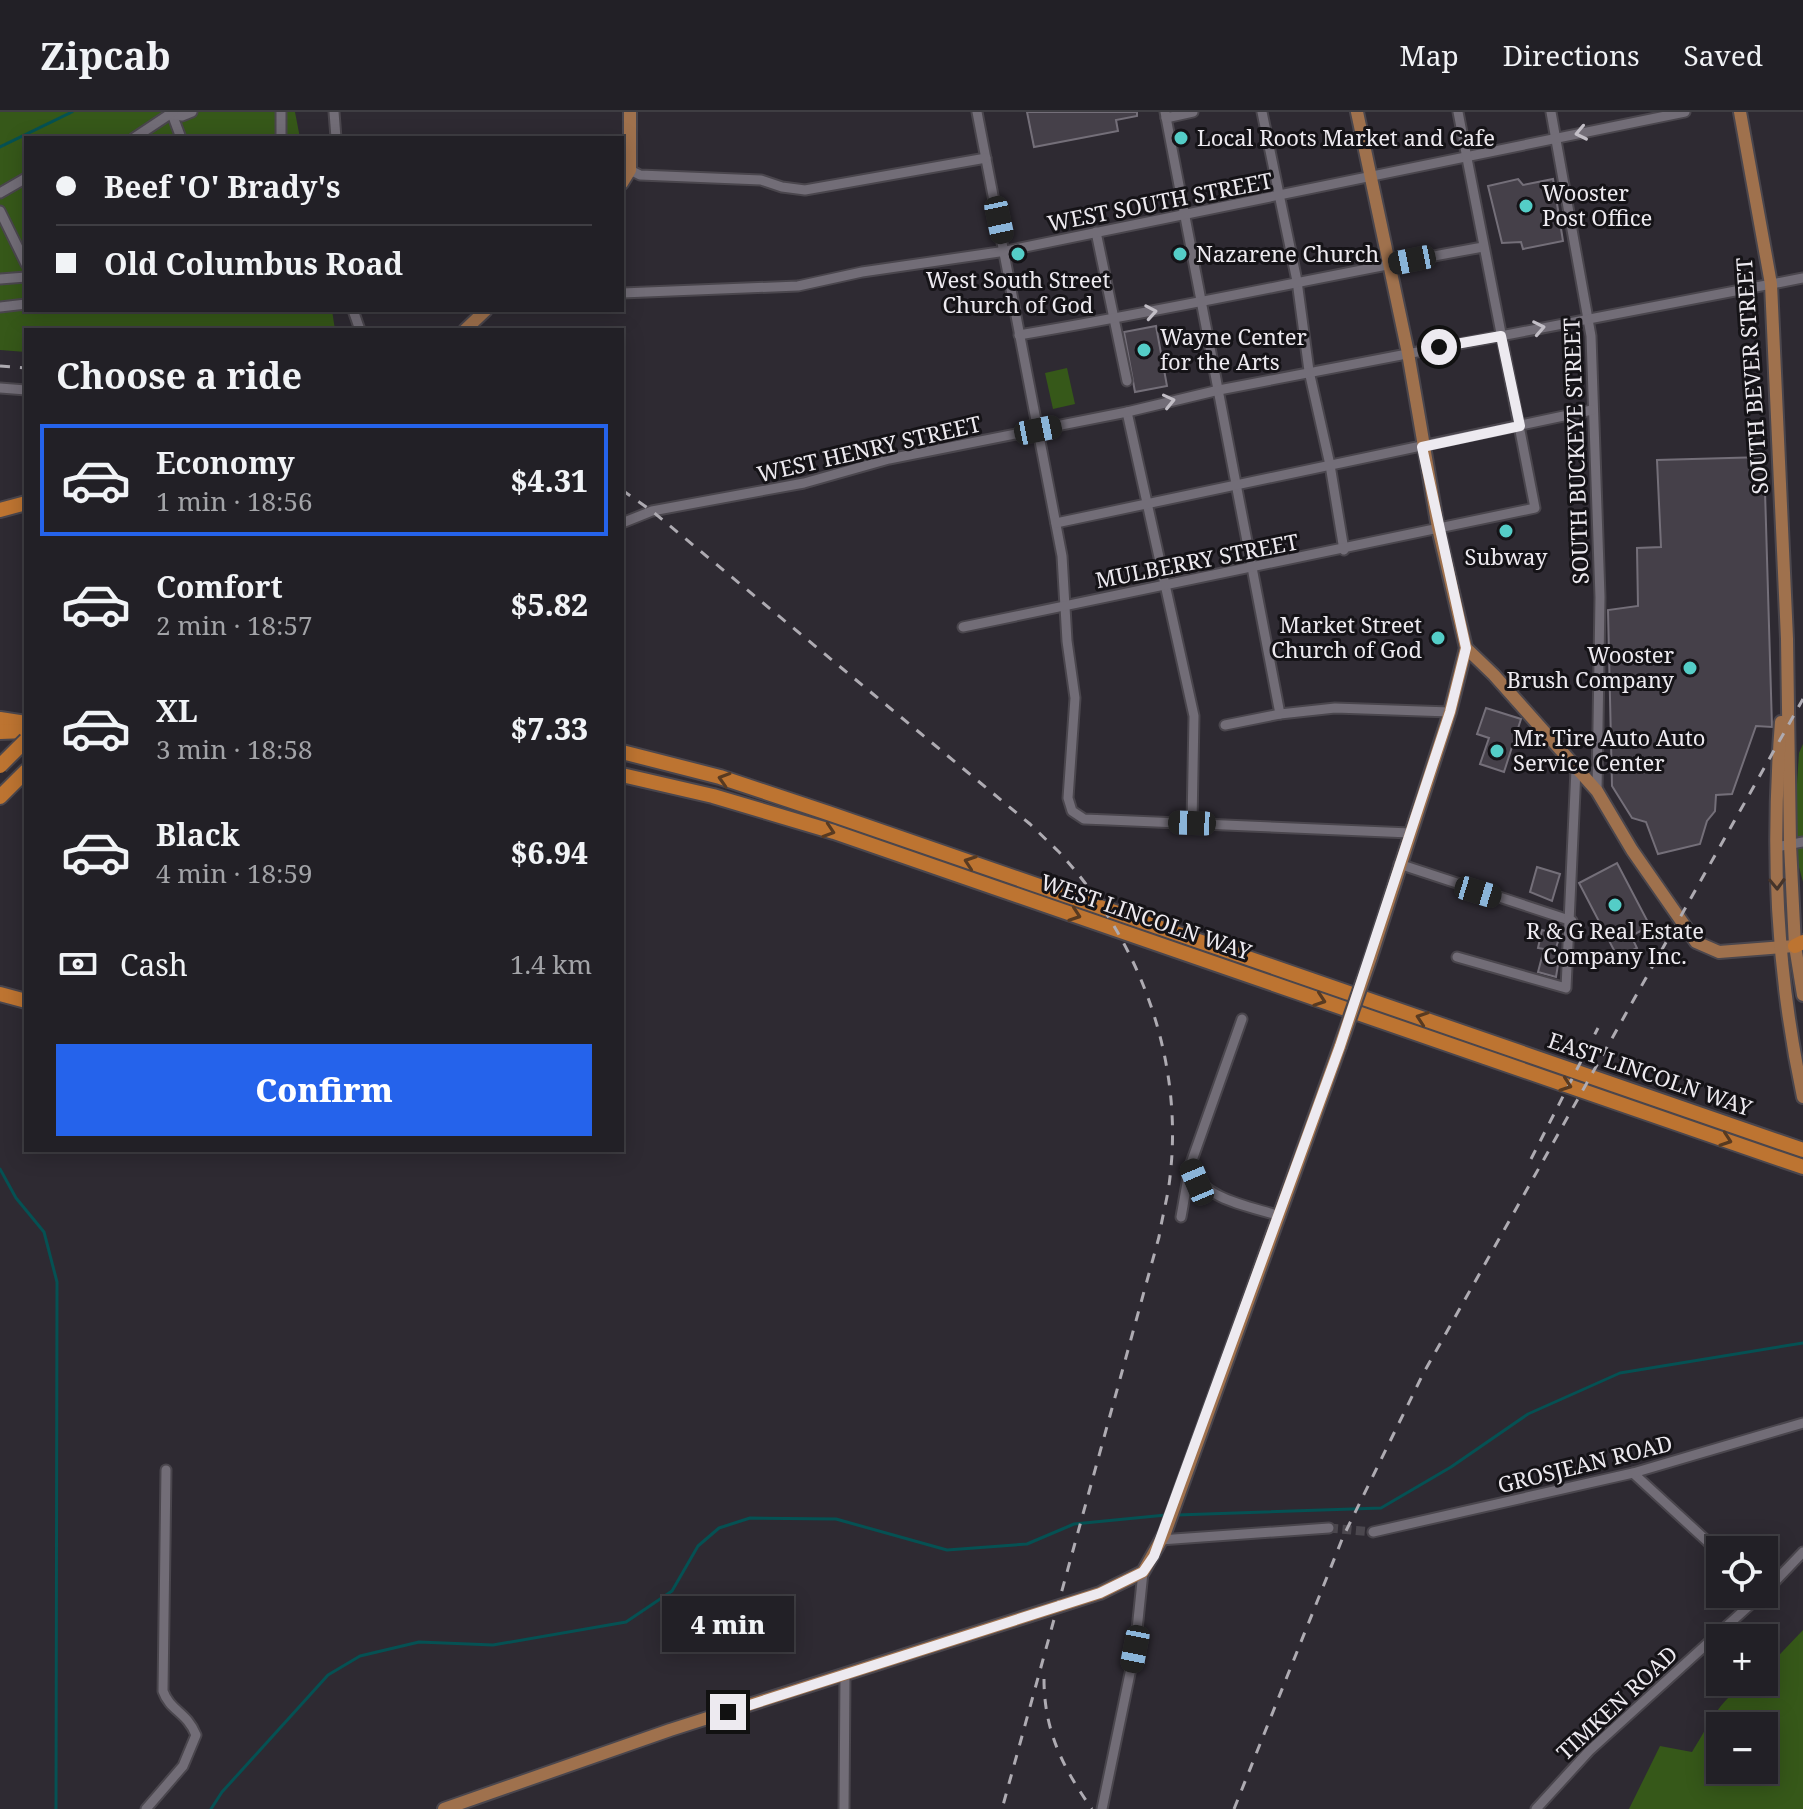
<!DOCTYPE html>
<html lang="en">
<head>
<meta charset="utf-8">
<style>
	body { margin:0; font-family:"Noto Serif",serif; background:#2a282e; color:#f1f3f6; height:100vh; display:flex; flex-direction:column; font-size:30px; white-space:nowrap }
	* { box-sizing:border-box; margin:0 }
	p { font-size:26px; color:#a2a3a7 }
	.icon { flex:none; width:44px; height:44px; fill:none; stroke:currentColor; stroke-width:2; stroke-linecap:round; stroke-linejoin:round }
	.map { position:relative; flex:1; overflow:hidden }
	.drawer { position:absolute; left:24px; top:216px; width:600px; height:824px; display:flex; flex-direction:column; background:#222026; border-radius:0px; box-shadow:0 4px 20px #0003,0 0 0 2px #3f3e43 }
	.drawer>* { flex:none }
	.top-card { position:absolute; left:24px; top:24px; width:600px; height:176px; border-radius:0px; box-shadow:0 4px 20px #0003,0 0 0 2px #3f3e43; display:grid; align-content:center; height:176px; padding:0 32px; background:#222026 }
	.controls { position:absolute; left:1706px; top:1424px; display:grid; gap:16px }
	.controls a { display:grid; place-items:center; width:72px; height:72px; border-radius:0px; background:#222026; box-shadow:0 4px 20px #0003,0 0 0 2px #3f3e43; font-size:40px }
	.end { position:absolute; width:36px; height:36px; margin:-18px; border:10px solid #edeaf0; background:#111; box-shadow:0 0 0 4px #111 }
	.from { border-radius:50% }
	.bubble { position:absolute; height:56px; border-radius:0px; background:#222026; box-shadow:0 4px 20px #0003,0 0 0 2px #3f3e43; font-size:26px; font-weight:800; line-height:56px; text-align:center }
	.car { position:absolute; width:24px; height:48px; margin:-24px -12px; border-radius:10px; box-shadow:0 0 6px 2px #0007; background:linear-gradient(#222 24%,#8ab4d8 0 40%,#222 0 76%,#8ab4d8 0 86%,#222 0) }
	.top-card b { display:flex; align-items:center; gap:28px; height:76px; font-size:30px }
	.top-card b+b { border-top:2px solid #3f3e43 }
	.top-card i { width:20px; height:20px; background:#f1f3f6 }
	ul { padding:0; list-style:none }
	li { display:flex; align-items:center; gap:24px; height:112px; margin:0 16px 12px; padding:0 16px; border:4px solid transparent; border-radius:0px }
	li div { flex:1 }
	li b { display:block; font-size:30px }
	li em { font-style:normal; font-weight:800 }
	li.current { border-color:#2563eb }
	li>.icon { width:72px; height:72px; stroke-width:1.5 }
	h2 { padding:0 32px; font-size:36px; line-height:96px }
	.pay { display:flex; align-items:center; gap:20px; height:88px; padding:0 32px; font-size:30px }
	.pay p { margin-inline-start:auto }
	.primary-button { display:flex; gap:16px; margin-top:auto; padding:16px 32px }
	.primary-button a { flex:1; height:92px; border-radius:0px; background:#2563eb; color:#fff; font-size:32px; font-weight:800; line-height:92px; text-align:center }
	header { display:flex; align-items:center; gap:48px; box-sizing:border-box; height:112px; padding:0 40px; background:#222026; border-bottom:2px solid #3f3e43 }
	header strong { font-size:38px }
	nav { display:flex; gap:44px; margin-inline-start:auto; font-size:28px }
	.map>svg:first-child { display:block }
</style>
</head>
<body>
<header>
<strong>Zipcab</strong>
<nav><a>Map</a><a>Directions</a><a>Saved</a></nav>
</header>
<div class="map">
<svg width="1803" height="1697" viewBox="0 0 1803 1697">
	<rect width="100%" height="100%" fill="#2e2a32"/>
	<g fill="#365819" fill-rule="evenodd">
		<path d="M0,0H295L300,26H26V198H332L335,218H26V240L0,238Z"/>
		<path d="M1067,256L1075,292L1053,297L1045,261Z"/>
		<path d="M1803,632V770L1793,733L1799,641Z"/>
		<path d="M1803,1518V1697H1629L1660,1634L1692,1640C1710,1612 1726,1570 1764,1570V1559ZM1764,1614V1658H1720V1614Z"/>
	</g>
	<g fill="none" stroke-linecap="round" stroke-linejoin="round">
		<g stroke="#055153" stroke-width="3">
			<path d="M0,35L72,0"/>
			<path d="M0,1057L16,1086L44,1120L57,1170L56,1697"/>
			<path d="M1177,1403L1381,1396L1451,1355L1528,1302L1620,1261L1803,1231"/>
			<path d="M211,1697L222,1680L328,1563L360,1544L419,1530L493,1533L626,1510L672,1479L698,1434L719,1416L750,1406L836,1407L947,1438L1027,1432L1074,1412L1166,1403"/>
		</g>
	</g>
	<g fill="#454049" stroke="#746f79" stroke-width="2">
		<path d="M1027,0H1137V4L1116,8L1118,19L1034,35Z"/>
		<path d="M1518,67L1523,73L1553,67L1563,129L1523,137L1521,130L1502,131L1488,74Z"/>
		<path d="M1156,214L1167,274L1135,280L1124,220Z"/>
		<path d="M1764,345L1772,615L1756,614L1732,682L1716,683L1715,699L1707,709L1700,732L1658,742L1646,710L1632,706L1612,674L1608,498L1638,494L1637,436L1661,435L1657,348Z"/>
		<path d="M1486,596L1521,607L1504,660L1480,652L1489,626L1477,622Z"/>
		<path d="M1617,751L1650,814L1631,824L1637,836L1618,846L1579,771Z"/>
		<path d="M1537,755L1560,762L1552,789L1530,780Z"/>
		<path d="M1542,818L1560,823L1555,839L1560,840L1556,865L1538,860L1544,837L1538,836Z"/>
	</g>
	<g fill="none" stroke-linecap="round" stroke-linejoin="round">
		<path stroke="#4b474e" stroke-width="9" stroke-dasharray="9 4.5" stroke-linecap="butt" d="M1329,1416L1373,1420"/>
		<defs>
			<g id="minor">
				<path d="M281,0V26"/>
				<path d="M334,0L336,26"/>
				<path d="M977,0L1062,444L1067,529L1075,586L1068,686L1072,699L1084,707L1109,708L1410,721"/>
				<path d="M1165,0L1280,602"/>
				<path d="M1262,0L1297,169L1309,259L1330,353L1344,438"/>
				<path d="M1551,0L1591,224L1600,485L1597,679"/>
				<path d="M172,2L181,26"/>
				<path d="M172,2L182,4L192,0"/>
				<path d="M1166,6L1193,0"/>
				<path d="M134,26L173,0"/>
				<path d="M630,58L640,63L761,68L782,75L805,78L986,46"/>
				<path d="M0,81L26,66"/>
				<path d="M0,99L26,152"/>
				<path d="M1096,120L1127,269"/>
				<path d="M0,167L26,165"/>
				<path d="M622,181L798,174L862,160L1006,139L1685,0"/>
				<path d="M0,195L26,192"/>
				<path d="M353,198L360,218"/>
				<path d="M1019,223C1175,197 1328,163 1483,135"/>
				<path d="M0,276L26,278"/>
				<path d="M1127,300L1194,604L1192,711"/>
				<path d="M622,411L652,399L804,371L889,347L1127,300L1219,278L1803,166"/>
				<path d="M1056,411L1592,298"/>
				<path d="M963,515L1535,396L1458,0"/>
				<path d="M1225,613L1280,602L1335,596L1450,600"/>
				<path d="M1776,735L1803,730"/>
				<path d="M1399,752L1572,809"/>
				<path d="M1457,845L1566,876L1576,657"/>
				<path d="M1191,1057C1205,1088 1249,1094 1280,1104"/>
				<path d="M1181,1105L1190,1054L1242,907"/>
				<path d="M1633,1361L1720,1441"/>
				<path d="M1373,1420L1633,1361L1803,1311"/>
				<path d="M1160,1428L1329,1416"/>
				<path d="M1764,1481L1803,1440"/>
				<path d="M146,1697L183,1654L196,1623C187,1600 170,1599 163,1579L166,1358"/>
				<path d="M844,1697L845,1564"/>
				<path d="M1102,1697L1135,1537L1143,1460"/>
				<path d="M1536,1697L1589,1639L1762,1482"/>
			</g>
			<g id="major">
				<path d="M1357,0L1408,241L1438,416L1466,536L1450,600L1371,845"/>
				<path d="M1740,0L1771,172L1787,527L1790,733L1795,834L1803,883"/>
				<path d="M622,71L630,58V0"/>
				<path d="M465,218L486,198"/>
				<path d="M1466,536L1494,563L1597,679L1632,738L1696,830L1719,840L1795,834"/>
				<path d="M1781,610C1771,738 1776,858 1803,985"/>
				<path d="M444,1697L670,1618L1100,1481L1143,1460L1165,1421L1340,934"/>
			</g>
			<g id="highway">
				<path d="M0,398L26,391"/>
				<path d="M0,607L26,611"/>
				<path d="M0,620L26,619"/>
				<path d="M622,640L720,665L828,701L1803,1038"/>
				<path d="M622,663L713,684L834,720L1803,1055"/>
				<path d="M0,685L26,659"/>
				<path d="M1795,834L1803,830"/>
				<path d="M0,882L26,889"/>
			</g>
		</defs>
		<use href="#minor" stroke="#4a464d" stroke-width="13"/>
		<use href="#major" stroke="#4a464d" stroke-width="16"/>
		<use href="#highway" stroke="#4a464d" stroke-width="18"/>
		<use href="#minor" stroke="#726d77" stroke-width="9"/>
		<use href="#major" stroke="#9f714d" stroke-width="12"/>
		<use href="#highway" stroke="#bd7431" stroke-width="14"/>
		<g stroke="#aeabb2" stroke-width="3" stroke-dasharray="10 10" stroke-linecap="butt">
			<path d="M0,254L26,256"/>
			<path d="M622,378L652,399L1030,712L1059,740C1139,827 1184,946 1170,1065C1168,1085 1162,1105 1159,1125L1002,1697"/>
			<path d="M1531,1047L1598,916"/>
			<path d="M1044,1567C1044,1619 1063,1656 1092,1697"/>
			<path d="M1234,1697L1343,1425L1423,1262L1803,587"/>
		</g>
		<defs>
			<path id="major-bridge" d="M1340,934L1371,845"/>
			<path id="highway-bridge" d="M0,654L26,628"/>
		</defs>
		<use href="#major-bridge" stroke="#4a464d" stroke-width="16" stroke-linecap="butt"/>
		<use href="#highway-bridge" stroke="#4a464d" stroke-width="18" stroke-linecap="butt"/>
		<use href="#major-bridge" stroke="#9f714d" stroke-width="12"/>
		<use href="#highway-bridge" stroke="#bd7431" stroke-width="14"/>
	</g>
	<defs><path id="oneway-chevron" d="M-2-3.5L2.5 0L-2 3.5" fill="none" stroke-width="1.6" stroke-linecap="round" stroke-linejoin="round" transform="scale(2)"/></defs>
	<g stroke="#c2bec6">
		<use href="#oneway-chevron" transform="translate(1581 21) rotate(168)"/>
		<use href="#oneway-chevron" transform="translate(1151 200) rotate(-10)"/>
		<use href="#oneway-chevron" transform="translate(1539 216) rotate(-11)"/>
		<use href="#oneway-chevron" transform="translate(1169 289) rotate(-13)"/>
	</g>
	<g stroke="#583a21">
		<use href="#oneway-chevron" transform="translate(724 667) rotate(-163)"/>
		<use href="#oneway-chevron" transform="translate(829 719) rotate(18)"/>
		<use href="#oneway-chevron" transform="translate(970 750) rotate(-161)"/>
		<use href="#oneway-chevron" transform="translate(1075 803) rotate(19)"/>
		<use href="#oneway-chevron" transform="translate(1320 888) rotate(19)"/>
		<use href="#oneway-chevron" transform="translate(1422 906) rotate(-161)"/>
		<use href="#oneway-chevron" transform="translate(1566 973) rotate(19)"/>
		<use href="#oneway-chevron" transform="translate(1726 1028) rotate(19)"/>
	</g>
	<use stroke="#45342a" href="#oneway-chevron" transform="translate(1777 772) rotate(88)"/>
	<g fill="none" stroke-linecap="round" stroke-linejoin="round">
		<path stroke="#edeaf0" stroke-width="10" d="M728,1600L1100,1481L1143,1460L1154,1444L1340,934L1450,600L1466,536L1422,335L1520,314L1501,224L1439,235"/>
	</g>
	<g fill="#54cdc7" stroke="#151317" stroke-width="3">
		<circle cx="1181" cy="26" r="8"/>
		<circle cx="1526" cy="94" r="8"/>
		<circle cx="1018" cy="142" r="8"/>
		<circle cx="1180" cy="142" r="8"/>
		<circle cx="1144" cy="238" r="8"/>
		<circle cx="1506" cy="419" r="8"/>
		<circle cx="1438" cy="526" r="8"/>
		<circle cx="1690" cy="556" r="8"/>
		<circle cx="1497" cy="639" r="8"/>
		<circle cx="1615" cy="793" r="8"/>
	</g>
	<g text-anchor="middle" stroke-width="6" stroke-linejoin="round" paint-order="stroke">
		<g font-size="22" fill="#edeaf0" stroke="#151317" text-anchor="start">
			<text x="1197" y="34">Local Roots Market and Cafe</text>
			<text x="1542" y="89">Wooster<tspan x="1542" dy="25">Post Office</tspan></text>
			<text x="1196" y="150">Nazarene Church</text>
			<text x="1018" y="176" text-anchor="middle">West South Street<tspan x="1018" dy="25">Church of God</tspan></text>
			<text x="1160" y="233">Wayne Center<tspan x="1160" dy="25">for the Arts</tspan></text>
			<text x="1506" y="453" text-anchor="middle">Subway</text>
			<text x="1422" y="521" text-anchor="end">Market Street<tspan x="1422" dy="25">Church of God</tspan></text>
			<text x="1674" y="551" text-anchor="end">Wooster<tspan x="1674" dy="25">Brush Company</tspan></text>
			<text x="1513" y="634">Mr. Tire Auto Auto<tspan x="1513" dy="25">Service Center</tspan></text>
			<text x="1615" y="827" text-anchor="middle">R &amp; G Real Estate<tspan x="1615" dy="25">Company Inc.</tspan></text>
		</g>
		<g font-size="22" fill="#edeaf0" stroke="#151317">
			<text transform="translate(1160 90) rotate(-11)" y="8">WEST SOUTH STREET</text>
			<text transform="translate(1752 264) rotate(-94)" y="8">SOUTH BEVER STREET</text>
			<text transform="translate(869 337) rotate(-13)" y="8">WEST HENRY STREET</text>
			<text transform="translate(1576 339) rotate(-92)" y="8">SOUTH BUCKEYE STREET</text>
			<text transform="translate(1197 449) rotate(-11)" y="8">MULBERRY STREET</text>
			<text transform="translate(1146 805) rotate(19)" y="8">WEST LINCOLN WAY</text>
			<text transform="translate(1650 962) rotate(19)" y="8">EAST LINCOLN WAY</text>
			<text transform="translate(1585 1352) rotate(-14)" y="8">GROSJEAN ROAD</text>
			<text transform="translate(1617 1591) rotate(-43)" y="8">TIMKEN ROAD</text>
		</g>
	</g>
</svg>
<div class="controls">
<a><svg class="icon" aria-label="locate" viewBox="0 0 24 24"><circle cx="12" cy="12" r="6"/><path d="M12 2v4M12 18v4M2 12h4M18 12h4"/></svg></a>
<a>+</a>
<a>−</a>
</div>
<i class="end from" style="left:1439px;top:235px"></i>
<i class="end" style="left:728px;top:1600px"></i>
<div class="bubble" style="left:662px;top:1484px;width:132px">4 min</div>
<i class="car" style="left:999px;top:108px;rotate:168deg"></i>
<i class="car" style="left:1412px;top:148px;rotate:259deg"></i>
<i class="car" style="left:1038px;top:318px;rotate:79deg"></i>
<i class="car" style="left:1192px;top:711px;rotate:272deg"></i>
<i class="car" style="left:1478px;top:780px;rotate:107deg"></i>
<i class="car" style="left:1197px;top:1070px;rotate:337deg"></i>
<i class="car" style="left:1135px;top:1537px;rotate:191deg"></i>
<div class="top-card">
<b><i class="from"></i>Beef 'O' Brady's</b>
<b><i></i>Old Columbus Road</b>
</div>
<section class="drawer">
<h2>Choose a ride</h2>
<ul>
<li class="current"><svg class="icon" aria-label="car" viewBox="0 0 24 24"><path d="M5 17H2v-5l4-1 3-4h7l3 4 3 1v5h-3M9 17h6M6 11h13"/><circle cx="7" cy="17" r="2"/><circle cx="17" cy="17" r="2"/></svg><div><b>Economy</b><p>1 min · 18:56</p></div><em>$4.31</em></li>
<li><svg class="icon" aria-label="car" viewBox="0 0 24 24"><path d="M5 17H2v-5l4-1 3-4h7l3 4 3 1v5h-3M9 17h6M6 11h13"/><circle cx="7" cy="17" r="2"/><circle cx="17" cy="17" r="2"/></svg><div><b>Comfort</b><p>2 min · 18:57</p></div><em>$5.82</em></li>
<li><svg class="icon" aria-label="car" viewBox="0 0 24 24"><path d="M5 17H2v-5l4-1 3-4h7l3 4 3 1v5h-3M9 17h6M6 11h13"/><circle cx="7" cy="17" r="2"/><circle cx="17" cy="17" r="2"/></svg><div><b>XL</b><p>3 min · 18:58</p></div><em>$7.33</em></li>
<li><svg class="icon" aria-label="car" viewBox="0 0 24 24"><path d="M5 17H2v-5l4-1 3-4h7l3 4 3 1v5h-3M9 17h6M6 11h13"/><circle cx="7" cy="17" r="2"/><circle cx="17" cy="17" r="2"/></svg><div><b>Black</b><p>4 min · 18:59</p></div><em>$6.94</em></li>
</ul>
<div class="pay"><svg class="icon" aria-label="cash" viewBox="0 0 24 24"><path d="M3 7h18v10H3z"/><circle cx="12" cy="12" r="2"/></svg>Cash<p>1.4 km</p></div>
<div class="primary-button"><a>Confirm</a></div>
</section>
</div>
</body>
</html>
